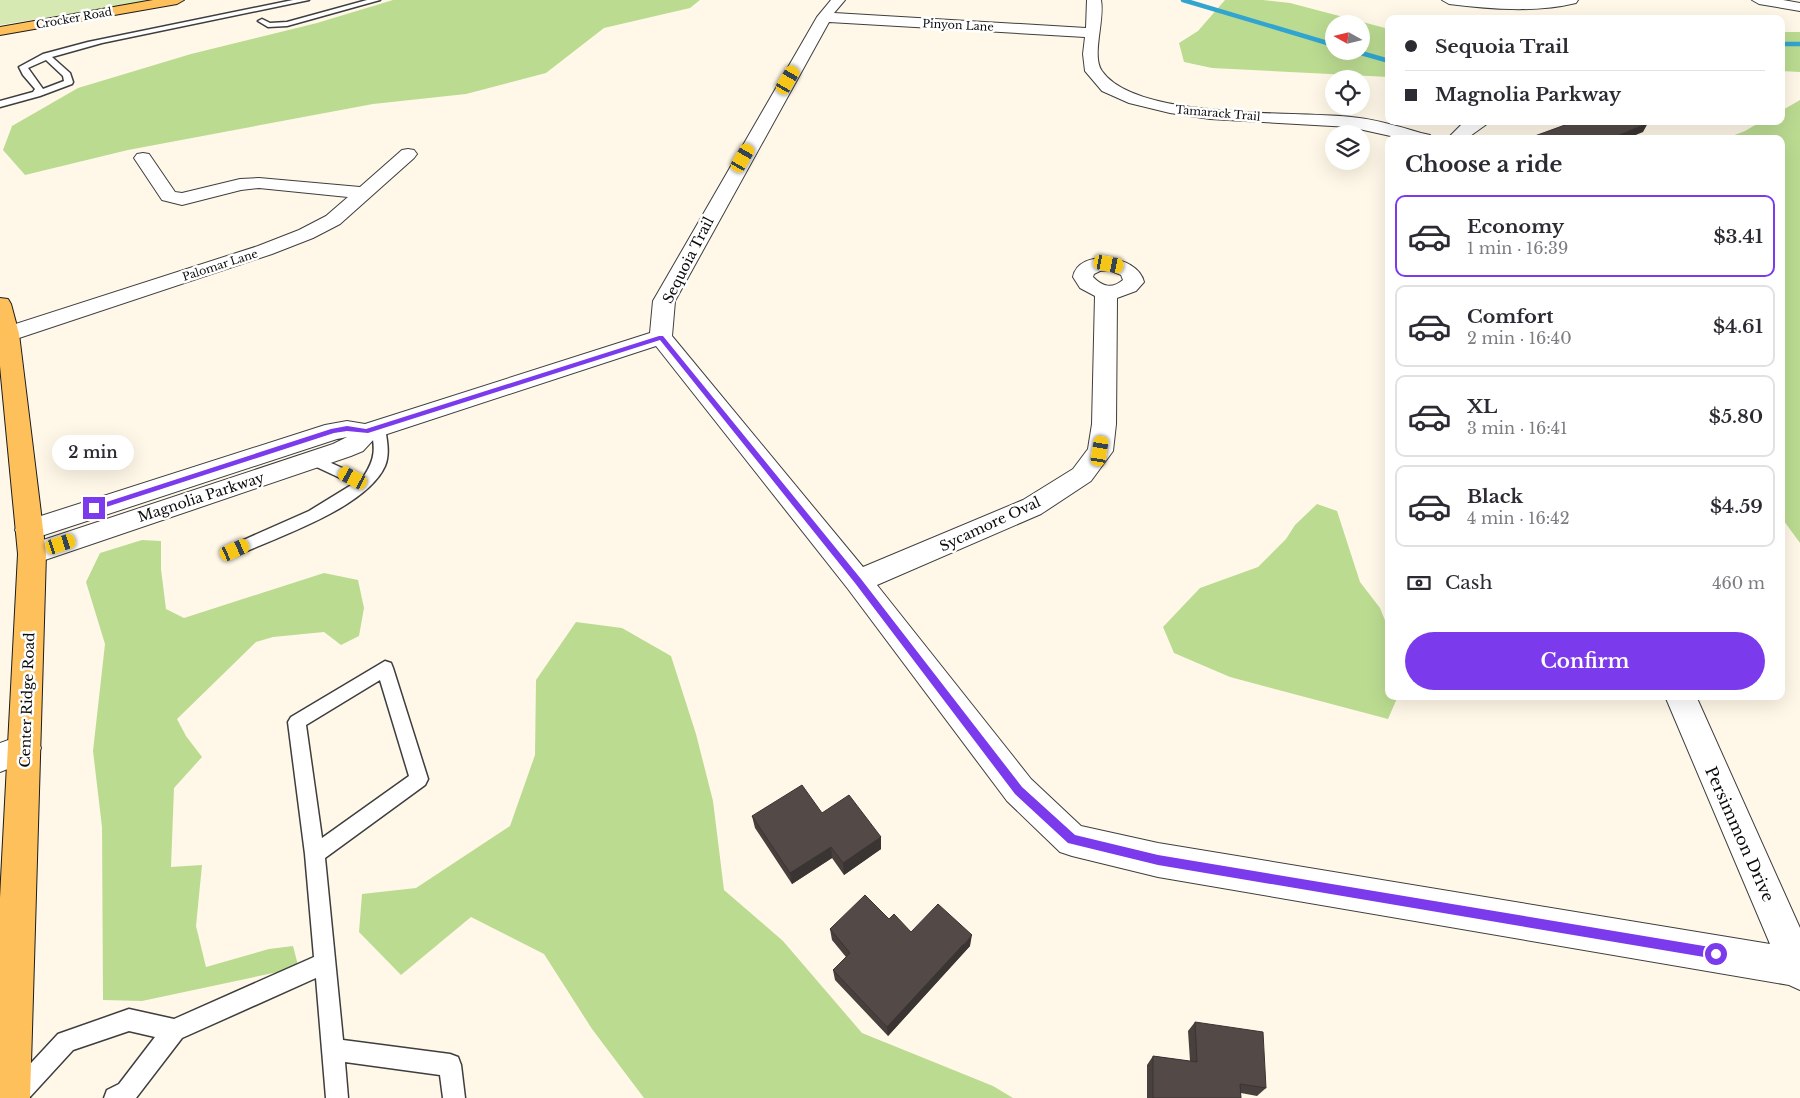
<!DOCTYPE html>
<html lang="en">
<head>
<meta charset="utf-8">
<style>
	body { margin:0; font-family:"Libre Baskerville",serif; background:#f7f7f7; color:#2b2b33; height:100vh; display:flex; flex-direction:column; font-size:19px; white-space:nowrap }
	* { box-sizing:border-box; margin:0 }
	p { font-size:16px; color:#7c7c81 }
	.icon { flex:none; width:28px; height:28px; fill:none; stroke:currentColor; stroke-width:2; stroke-linecap:round; stroke-linejoin:round }
	.map { position:relative; flex:1; overflow:hidden }
	.panel { position:absolute; left:1385px; top:135px; width:400px; height:565px; display:flex; flex-direction:column; background:#fff; border-radius:10px; box-shadow:0 5px 20px #0002 }
	.panel>* { flex:none }
	.banner { position:absolute; left:1385px; top:15px; width:400px; height:110px; border-radius:10px; box-shadow:0 5px 20px #0002; display:grid; align-content:center; height:110px; padding:0 20px; background:#fff }
	.needle { width:32px; rotate:278deg }
	.buttons { position:absolute; left:1325px; top:15px; display:grid; gap:10px }
	.buttons a { display:grid; place-items:center; width:45px; height:45px; border-radius:50%; background:#fff; box-shadow:0 5px 20px #0002; font-size:25px }
	.end { position:absolute; width:22px; height:22px; margin:-11px; border:6px solid #7c3aed; background:#fff; box-shadow:0 0 0 2px #fff }
	.from { border-radius:50% }
	.bubble { position:absolute; height:35px; border-radius:18px; background:#fff; box-shadow:0 5px 20px #0002; font-size:16px; font-weight:600; line-height:35px; text-align:center }
	.car { position:absolute; width:15px; height:30px; margin:-15px -8px; border-radius:6px; box-shadow:0 0 4px 1px #0007; background:linear-gradient(#f5c518 24%,#345 0 40%,#f5c518 0 76%,#345 0 86%,#f5c518 0) }
	.banner b { display:flex; align-items:center; gap:18px; height:48px; font-size:19px }
	.banner b+b { border-top:1px solid #e1e1e2 }
	.banner i { width:12px; height:12px; background:#2b2b33 }
	ul { padding:0; list-style:none }
	li { display:flex; align-items:center; gap:15px; height:82px; margin:0 10px 8px; padding:0 10px; border:2px solid #e1e1e2; border-radius:10px }
	li div { flex:1 }
	li b { display:block; font-size:19px }
	li em { font-style:normal; font-weight:600 }
	li.current { border-color:#7c3aed }
	li>.icon { width:45px; height:45px; stroke-width:1.5 }
	h2 { padding:0 20px; font-size:22px; line-height:60px }
	.pay { display:flex; align-items:center; gap:12px; height:55px; padding:0 20px; font-size:19px }
	.pay p { margin-inline-start:auto }
	.button { display:flex; gap:10px; margin-top:auto; padding:10px 20px }
	.button a { flex:1; height:58px; border-radius:30px; background:#7c3aed; color:#fff; font-size:20px; font-weight:600; line-height:58px; text-align:center }
	.map>svg:first-child { display:block }
</style>
</head>
<body>
<div class="map">
<svg width="1800" height="1098" viewBox="0 0 1800 1098">
	<rect width="100%" height="100%" fill="#fff8e8"/>
	<path fill="#d6e9b2" d="M0,0H154L0,25Z"/>
	<g fill="#bbdb91" fill-rule="evenodd">
		<path d="M393,0H700L690,8L604,28L546,73L466,94L373,104L128,150L25,175L3,150L12,126L78,88L191,54L317,23Z"/>
		<path d="M1225,0H1263L1290,3L1389,29V77L1212,68L1184,62L1179,43L1198,31ZM1334,24H1361V51H1334Z"/>
		<path d="M1781,32H1800V72L1781,71Z"/>
		<path d="M1800,100V543L1781,517V139H1724L1745,131L1762,121H1781V111Z"/>
		<path d="M1317,504L1337,511L1360,582L1380,608L1389,630V696H1398L1388,719L1230,677L1174,653L1163,627L1200,588L1258,567L1286,539L1295,525Z"/>
		<path d="M142,540L161,541V569L166,609L184,618L324,573L358,580L364,608L359,636L341,645L324,632L273,637L256,642L177,719L186,736L202,757L174,788L171,867L202,865L196,926L206,967L269,949L293,946L298,965L278,972L142,1001L103,1000L102,827L93,751L105,644L86,582L100,553Z"/>
		<path d="M576,622L622,628L671,656L696,734L713,801L724,890L783,941L862,1033L993,1086L1013,1098H644L592,1029L544,954L471,917L401,975L359,932L362,894L416,888L510,826L535,755L536,680Z"/>
	</g>
	<g fill="none" stroke-linecap="round" stroke-linejoin="round">
		<g stroke="#31a5d0" stroke-width="4.5">
			<path d="M1183,0L1334,45"/>
			<path d="M1781,44H1800"/>
			<path d="M1354,51L1389,61"/>
		</g>
		<defs>
			<g id="lane">
				<path d="M293,0H309L102,43L52,57L70,73L73,82L72,84L40,96L0,107V101L33,92L35,89L23,75L19,67L43,54L88,42ZM46,60L63,76L64,81L43,89L28,68Z"/>
				<path d="M367,0H380L287,26L268,27L258,21L262,19L270,23L287,22Z"/>
				<path d="M378,424L383,425L385,428C387,440 390,454 385,466C367,507 280,536 240,554L235,556L230,554L227,550L230,546L309,511L353,484L308,463L306,460L308,457H318L362,477L364,476C376,458 375,448 371,428L373,425Z"/>
				<path d="M385,661L391,663L393,668L428,779L425,785L325,858L343,1040L450,1054L458,1057L461,1065L465,1098H443L440,1075L345,1062L348,1098H326L316,978L182,1038L136,1098H104L107,1090L119,1084L155,1037L129,1031L73,1050L29,1098H3L6,1090L58,1034L129,1009L174,1019L314,957L305,854L288,722L291,717ZM380,680L409,776L322,838L306,725Z"/>
			</g>
			<g id="street">
				<path d="M831,0H845L834,13L1086,28L1087,0H1101C1105,20 1091,56 1102,71C1136,120 1294,111 1351,117C1374,119 1398,126 1421,133L1430,135L1432,139H1404L1350,127L1210,119L1170,113L1129,103L1102,91L1085,71L1083,54L1085,37L829,22L675,301L672,336L863,567L1023,500L1073,469L1088,449L1092,424L1095,296L1080,288L1073,277C1078,248 1138,254 1144,282L1136,291L1117,298L1116,424L1113,451L1091,481L1041,514L877,585L1031,779L1081,826L1158,843L1770,944L1665,696H1696L1800,928V990L1789,985L1158,877L1072,856L1060,852L1007,801L848,589L656,346L375,438L363,451L351,456L42,561L32,564L22,561L18,554L22,547L333,444L347,437L337,439L29,540L19,537L15,530L19,523L325,425L347,421L365,424L650,333L653,301L817,17ZM1109,270L1121,275L1123,280C1112,289 1103,287 1093,277L1094,274L1100,271Z"/>
				<path d="M1442,0H1578L1576,3C1535,13 1490,9 1449,4Z"/>
				<path d="M1752,0H1783L1800,3V11L1759,4Z"/>
				<path d="M1469,121H1491L1466,139H1447L1462,124Z"/>
				<path d="M408,149L414,150L417,154L414,158L340,224L313,238L272,254L16,339L8,341L0,338V329L258,246L299,230L326,216L348,197L259,188L241,190L182,205L162,200L134,158L137,154L143,153L149,154L175,192L182,193L240,179L259,178L360,187L402,150Z"/>
				<path d="M25,734L36,738L41,748L36,758L0,772V743Z"/>
			</g>
			<g id="primary">
				<path d="M153,0H184L177,4L0,35V27Z"/>
				<path d="M0,298L8,299L11,304L19,334L46,554L30,1098H0V898L18,554L0,366Z"/>
			</g>
		</defs>
		<use href="#lane" stroke="#3e3e3e" stroke-width="3"/>
		<use href="#street" stroke="#3e3e3e" stroke-width="2"/>
		<use href="#primary" stroke="#1c1c1c" stroke-width="2"/>
		<use href="#lane" fill="#fff" fill-rule="evenodd"/>
		<use href="#street" fill="#fff" fill-rule="evenodd"/>
		<use href="#primary" fill="#fdc05b" fill-rule="evenodd"/>
	</g>
	<g fill="#47403d">
		<path d="M822,813L881,837V849L844,875L832,858L792,884L755,828L752,816Z"/>
		<path d="M889,919L911,932L970,946L888,1036L835,980L833,970L846,957L832,940L830,929Z"/>
		<path d="M1195,1022L1266,1088L1257,1096L1241,1093V1098H1147V1065L1153,1056L1190,1061L1188,1031Z"/>
	</g>
	<g fill="#3a3432">
		<path d="M1648,123L1643,132L1626,139H1609Z"/>
		<path d="M881,837V849L844,875L843,863Z"/>
		<path d="M831,847L832,858L792,884L790,873Z"/>
		<path d="M972,935L970,946L888,1036L887,1027Z"/>
	</g>
	<g fill="#534a47" stroke="#3a3432">
		<path d="M1576,121H1644L1648,123L1609,139H1536L1532,137Z"/>
		<path d="M802,785L822,813L849,795L881,837L843,863L831,847L790,873L752,816Z"/>
		<path d="M865,895L889,919L894,914L911,932L938,904L972,935L887,1027L833,970L850,953L830,929Z"/>
		<path d="M1195,1022L1263,1032L1266,1088L1240,1084L1241,1098H1153V1056L1197,1062Z"/>
	</g>
	<path fill="#7c3aed" d="M659,336H663L861,579L1022,787L1075,835L1158,855L1716,948L1720,950L1722,954L1720,958L1716,959L1158,865L1068,843L1015,794L855,583L660,340L368,433L347,431L334,433L97,510L94,511L90,508L91,507L331,429L347,426L366,429Z"/>
	<g text-anchor="middle" stroke-width="5" stroke-linejoin="round" paint-order="stroke">
		<g font-size="11" fill="#0b0b0b" stroke="#fff">
			<text transform="translate(74 18) rotate(-10)" y="4">Crocker Road</text>
			<text transform="translate(958 25) rotate(3)" y="4">Pinyon Lane</text>
			<text transform="translate(1218 113) rotate(5)" y="4">Tamarack Trail</text>
			<text transform="translate(220 265) rotate(-18)" y="4">Palomar Lane</text>
		</g>
		<g font-size="14" fill="#0b0b0b" stroke="#fff">
			<text transform="translate(688 260) rotate(-63)" y="5">Sequoia Trail</text>
			<text transform="translate(201 497) rotate(-18)" y="5">Magnolia Parkway</text>
			<text transform="translate(990 524) rotate(-25)" y="5">Sycamore Oval</text>
			<text transform="translate(27 700) rotate(-88)" y="5">Center Ridge Road</text>
		</g>
		<g font-size="16" fill="#0b0b0b" stroke="#fff">
			<text transform="translate(1740 834) rotate(66)" y="6">Persimmon Drive</text>
		</g>
	</g>
</svg>
<div class="buttons">
<a><svg class="needle" viewBox="-14 -14 28 28"><path d="M0-13l5 13h-10z" fill="#e53935"/><path d="M0 13l5-13h-10z" fill="#7c7c81"/></svg></a>
<a><svg class="icon" aria-label="locate" viewBox="0 0 24 24"><circle cx="12" cy="12" r="6"/><path d="M12 2v4M12 18v4M2 12h4M18 12h4"/></svg></a>
<a><svg class="icon" aria-label="layers" viewBox="0 0 24 24"><path d="M12 4l9 5-9 5-9-5zM3 14l9 5 9-5"/></svg></a>
</div>
<i class="end from" style="left:1716px;top:954px"></i>
<i class="end" style="left:94px;top:508px"></i>
<div class="bubble" style="left:52px;top:435px;width:82px">2 min</div>
<i class="car" style="left:788px;top:80px;rotate:30deg"></i>
<i class="car" style="left:743px;top:158px;rotate:30deg"></i>
<i class="car" style="left:1109px;top:264px;rotate:101deg"></i>
<i class="car" style="left:1100px;top:451px;rotate:10deg"></i>
<i class="car" style="left:353px;top:478px;rotate:298deg"></i>
<i class="car" style="left:61px;top:544px;rotate:72deg"></i>
<i class="car" style="left:235px;top:550px;rotate:66deg"></i>
<div class="banner">
<b><i class="from"></i>Sequoia Trail</b>
<b><i></i>Magnolia Parkway</b>
</div>
<section class="panel">
<h2>Choose a ride</h2>
<ul>
<li class="current"><svg class="icon" aria-label="car" viewBox="0 0 24 24"><path d="M5 17H2v-5l4-1 3-4h7l3 4 3 1v5h-3M9 17h6M6 11h13"/><circle cx="7" cy="17" r="2"/><circle cx="17" cy="17" r="2"/></svg><div><b>Economy</b><p>1 min · 16:39</p></div><em>$3.41</em></li>
<li><svg class="icon" aria-label="car" viewBox="0 0 24 24"><path d="M5 17H2v-5l4-1 3-4h7l3 4 3 1v5h-3M9 17h6M6 11h13"/><circle cx="7" cy="17" r="2"/><circle cx="17" cy="17" r="2"/></svg><div><b>Comfort</b><p>2 min · 16:40</p></div><em>$4.61</em></li>
<li><svg class="icon" aria-label="car" viewBox="0 0 24 24"><path d="M5 17H2v-5l4-1 3-4h7l3 4 3 1v5h-3M9 17h6M6 11h13"/><circle cx="7" cy="17" r="2"/><circle cx="17" cy="17" r="2"/></svg><div><b>XL</b><p>3 min · 16:41</p></div><em>$5.80</em></li>
<li><svg class="icon" aria-label="car" viewBox="0 0 24 24"><path d="M5 17H2v-5l4-1 3-4h7l3 4 3 1v5h-3M9 17h6M6 11h13"/><circle cx="7" cy="17" r="2"/><circle cx="17" cy="17" r="2"/></svg><div><b>Black</b><p>4 min · 16:42</p></div><em>$4.59</em></li>
</ul>
<div class="pay"><svg class="icon" aria-label="cash" viewBox="0 0 24 24"><path d="M3 7h18v10H3z"/><circle cx="12" cy="12" r="2"/></svg>Cash<p>460 m</p></div>
<div class="button"><a>Confirm</a></div>
</section>
</div>
</body>
</html>
